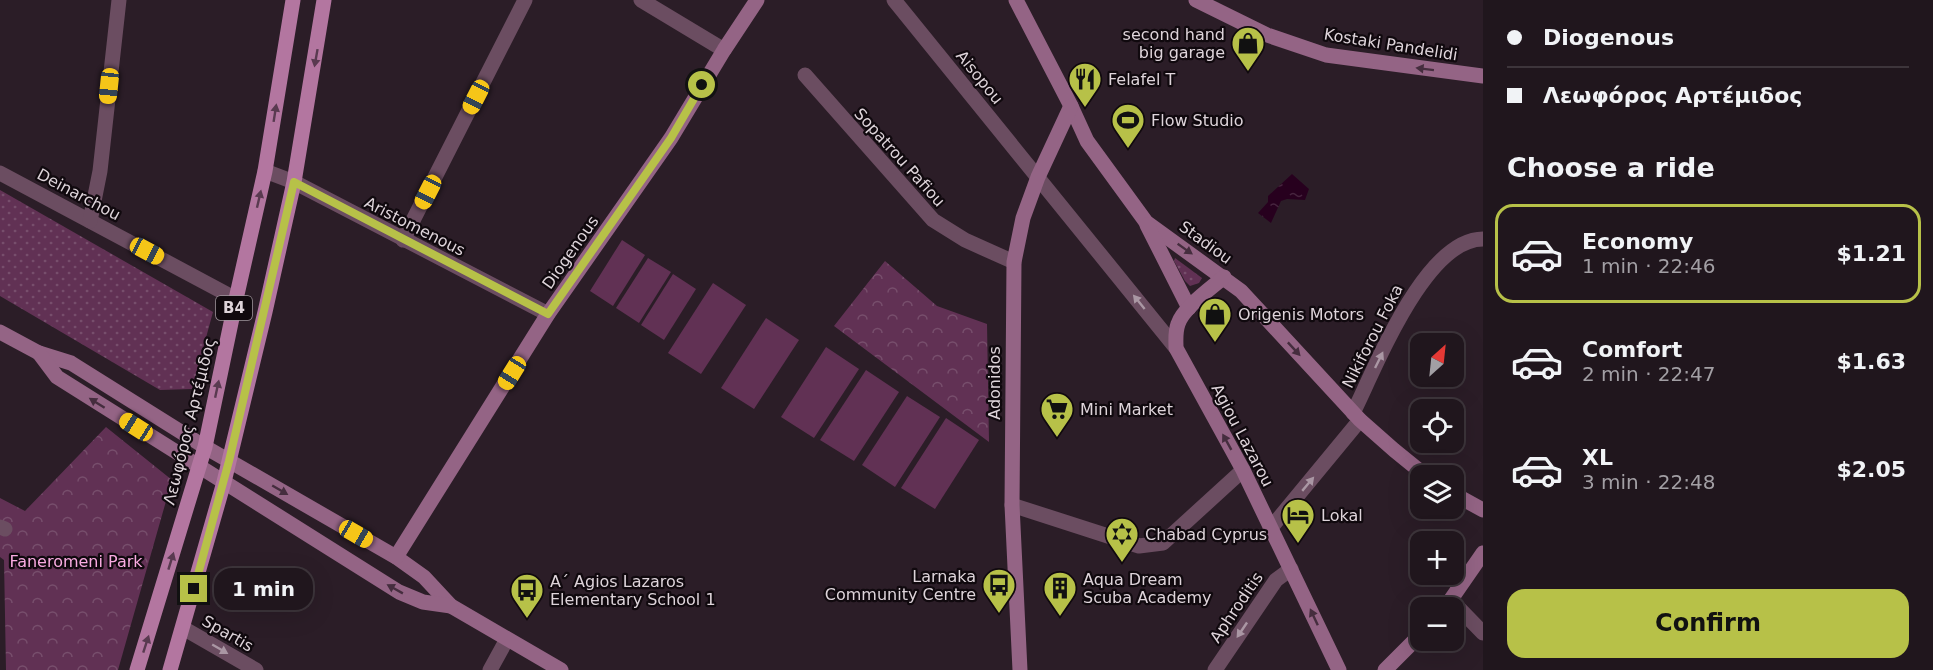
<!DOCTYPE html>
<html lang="en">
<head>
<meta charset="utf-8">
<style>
	body { margin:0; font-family:"DejaVu Sans",sans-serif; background:#2d232a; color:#f1f3f6; height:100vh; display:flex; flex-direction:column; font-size:22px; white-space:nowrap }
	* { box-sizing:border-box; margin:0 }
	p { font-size:20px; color:#a29fa4 }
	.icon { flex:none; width:33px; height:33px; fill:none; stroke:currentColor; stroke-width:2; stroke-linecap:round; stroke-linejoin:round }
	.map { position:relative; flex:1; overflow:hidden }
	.side { display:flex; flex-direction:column; background:#20161d; width:450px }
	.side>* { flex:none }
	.top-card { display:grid; align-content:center; height:132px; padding:0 24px; background:#20161d }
	.needle { width:39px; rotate:27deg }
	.controls { position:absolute; left:1410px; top:333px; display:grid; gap:12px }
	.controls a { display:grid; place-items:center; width:54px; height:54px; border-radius:12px; background:#20161d; box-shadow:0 6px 24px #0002,0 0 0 2px #3d353b; font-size:30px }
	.end { position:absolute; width:27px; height:27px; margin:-14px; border:8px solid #b7c148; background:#111; box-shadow:0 0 0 3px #111 }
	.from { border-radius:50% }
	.bubble { position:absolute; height:42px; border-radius:18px; background:#20161d; box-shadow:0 6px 24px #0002,0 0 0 2px #3d353b; font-size:20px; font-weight:700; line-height:42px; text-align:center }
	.car { position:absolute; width:18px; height:36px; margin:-18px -9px; border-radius:8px; box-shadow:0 0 4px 2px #0007; background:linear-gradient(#f5c518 24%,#345 0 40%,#f5c518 0 76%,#345 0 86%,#f5c518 0) }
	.top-card b { display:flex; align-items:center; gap:21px; height:57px; font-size:22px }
	.top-card b+b { border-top:2px solid #3d353b }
	.top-card i { width:15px; height:15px; background:#f1f3f6 }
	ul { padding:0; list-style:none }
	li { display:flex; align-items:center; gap:18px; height:99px; margin:0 12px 9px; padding:0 12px; border:3px solid transparent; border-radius:18px }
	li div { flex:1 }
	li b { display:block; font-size:22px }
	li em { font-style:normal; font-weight:700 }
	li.on { border-color:#b7c148 }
	li>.icon { width:54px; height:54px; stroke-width:1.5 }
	h2 { padding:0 24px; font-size:27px; line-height:72px }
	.cta { display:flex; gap:12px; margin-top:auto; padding:12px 24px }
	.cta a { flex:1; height:69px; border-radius:18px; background:#b7c148; color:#111; font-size:24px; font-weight:700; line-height:69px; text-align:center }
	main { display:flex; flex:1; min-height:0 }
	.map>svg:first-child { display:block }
</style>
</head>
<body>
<main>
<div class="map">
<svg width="1483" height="670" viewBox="0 0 1483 670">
	<defs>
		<pattern id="grass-dots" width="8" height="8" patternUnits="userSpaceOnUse" patternTransform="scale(1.5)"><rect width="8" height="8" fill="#613154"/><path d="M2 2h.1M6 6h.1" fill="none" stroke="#774e6c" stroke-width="1.8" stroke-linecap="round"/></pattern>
		<pattern id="park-crowns" width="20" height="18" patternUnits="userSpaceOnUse" patternTransform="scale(1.5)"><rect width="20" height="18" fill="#613154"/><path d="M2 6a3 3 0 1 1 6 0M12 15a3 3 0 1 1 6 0" fill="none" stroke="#774e6c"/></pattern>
		<pattern id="water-ripples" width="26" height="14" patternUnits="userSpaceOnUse" patternTransform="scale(1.5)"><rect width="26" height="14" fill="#27001e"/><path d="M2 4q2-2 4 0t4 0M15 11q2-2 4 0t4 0" fill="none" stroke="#46243e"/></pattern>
	</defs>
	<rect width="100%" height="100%" fill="#2b1d27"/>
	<g fill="url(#grass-dots)">
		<path d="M0,190L213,312L192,389L160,390L0,296Z"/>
		<path d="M1175,258L1202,278L1199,283L1190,286L1185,281L1174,261Z"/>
	</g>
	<g fill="url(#park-crowns)">
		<path d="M885,261L937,306L987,324L989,442L834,326Z"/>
		<path d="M106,427L172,480L118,670H6L4,560L0,557V498L25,511Z"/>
	</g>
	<g fill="#613154">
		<path d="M622,240L645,255L613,306L590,291Z"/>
		<path d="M648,258L671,272L639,323L616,308Z"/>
		<path d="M673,274L696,289L664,340L641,325Z"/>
		<path d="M713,283L746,305L701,374L668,353Z"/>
		<path d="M766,318L799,340L754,409L721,388Z"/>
		<path d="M826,347L859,369L814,438L781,417Z"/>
		<path d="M866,370L899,392L854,461L820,440Z"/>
		<path d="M907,396L940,417L895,487L862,465Z"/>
		<path d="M946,418L979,440L935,509L901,488Z"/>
	</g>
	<path fill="url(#water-ripples)" d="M1292,174L1309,189L1305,200L1287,199L1281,201L1271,223L1258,213L1268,202V196Z"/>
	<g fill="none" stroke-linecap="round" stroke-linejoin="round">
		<g stroke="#6b4d61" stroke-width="15">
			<path d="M641,0L724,50"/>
			<path d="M894,0L1176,348"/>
			<path d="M805,75L933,220L965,240L1014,262"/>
			<path d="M265,171L294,182L548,314"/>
			<path d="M0,173L236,299"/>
			<path d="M90,221L100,171L119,0"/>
			<path d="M403,240L525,0"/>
			<path d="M1353,413C1376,367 1425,239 1483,239"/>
			<path d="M1012,505L1139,546L1163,543L1243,470"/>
			<path d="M0,527L5,529"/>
			<path d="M1270,529L1360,420"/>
			<path d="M1451,600L1483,633"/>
			<path d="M183,628L256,670"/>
			<path d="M490,670L507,639"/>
			<path d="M1215,670L1276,580L1291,569"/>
		</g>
		<g stroke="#946485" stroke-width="15">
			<path d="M1016,0L1071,106L1087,141L1146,222L1241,291L1360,420L1394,450L1426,476"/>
			<path d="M1196,0L1267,35L1326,55L1483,76"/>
			<path d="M1147,225L1189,308"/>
			<path d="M1224,277C1210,289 1183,308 1178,324C1175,332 1176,340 1176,348L1243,470L1339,670"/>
			<path d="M0,332L39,353L71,363L205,447L396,557L424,577L451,606L561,670"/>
			<path d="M39,353L57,377L399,592L423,602L451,606"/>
			<path d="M1454,494L1483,510"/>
			<path d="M396,557L548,314L671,138L724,50L757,0"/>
			<path d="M1445,608L1483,553"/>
			<path d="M1020,670L1012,505L1014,262L1023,218L1038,177L1071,106"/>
			<path d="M1385,670L1420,635"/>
		</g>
		<g stroke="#b376a0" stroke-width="15">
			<path d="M137,670L205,447L236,299L265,171L293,0"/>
			<path d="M170,670L224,482L265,312L294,182L324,0"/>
		</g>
	</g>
	<defs><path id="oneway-solid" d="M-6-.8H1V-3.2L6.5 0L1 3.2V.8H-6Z" transform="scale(1.5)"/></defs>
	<g fill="#593a50">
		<use href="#oneway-solid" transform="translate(316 58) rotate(100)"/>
		<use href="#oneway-solid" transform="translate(275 113) rotate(-81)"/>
		<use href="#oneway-solid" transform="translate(259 199) rotate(-77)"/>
		<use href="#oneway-solid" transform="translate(217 389) rotate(-78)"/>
		<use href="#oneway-solid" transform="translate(171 561) rotate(-73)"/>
		<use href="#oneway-solid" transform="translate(146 644) rotate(-72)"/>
	</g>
	<g fill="#452d3e">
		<use href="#oneway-solid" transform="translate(1425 69) rotate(-173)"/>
		<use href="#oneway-solid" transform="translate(1185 249) rotate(35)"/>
		<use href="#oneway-solid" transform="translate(1294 349) rotate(47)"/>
		<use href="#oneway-solid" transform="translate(97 403) rotate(-148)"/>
		<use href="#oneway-solid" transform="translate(1227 442) rotate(-119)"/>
		<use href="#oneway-solid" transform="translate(280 490) rotate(30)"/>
		<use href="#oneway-solid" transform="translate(395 589) rotate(-151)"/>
		<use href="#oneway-solid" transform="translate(1314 617) rotate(-115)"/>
	</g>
	<g fill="#aa97a4">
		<use href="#oneway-solid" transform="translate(1139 302) rotate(-129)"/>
		<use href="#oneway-solid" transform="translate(1379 360) rotate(-64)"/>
		<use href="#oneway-solid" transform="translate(1308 484) rotate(-50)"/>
		<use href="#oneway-solid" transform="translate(1242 630) rotate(124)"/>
		<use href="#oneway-solid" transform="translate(220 649) rotate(30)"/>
	</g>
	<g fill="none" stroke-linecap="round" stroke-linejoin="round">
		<path stroke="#b7c148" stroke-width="8" d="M194,589L229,461L294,182L548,314L671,138L702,85"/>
	</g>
	<defs>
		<symbol id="shop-pin" viewBox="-11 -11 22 30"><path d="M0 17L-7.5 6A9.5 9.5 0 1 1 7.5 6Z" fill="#b7c148" stroke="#10090e"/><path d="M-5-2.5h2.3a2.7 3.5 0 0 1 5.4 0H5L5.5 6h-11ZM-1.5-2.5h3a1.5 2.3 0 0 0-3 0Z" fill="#111"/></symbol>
		<symbol id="restaurant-pin" viewBox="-11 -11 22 30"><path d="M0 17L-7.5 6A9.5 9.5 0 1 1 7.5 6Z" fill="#b7c148" stroke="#10090e"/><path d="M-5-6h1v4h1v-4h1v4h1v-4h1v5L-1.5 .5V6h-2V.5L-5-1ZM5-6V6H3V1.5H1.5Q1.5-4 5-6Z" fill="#111"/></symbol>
		<symbol id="stadium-pin" viewBox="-11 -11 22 30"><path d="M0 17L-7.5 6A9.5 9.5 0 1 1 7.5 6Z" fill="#b7c148" stroke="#10090e"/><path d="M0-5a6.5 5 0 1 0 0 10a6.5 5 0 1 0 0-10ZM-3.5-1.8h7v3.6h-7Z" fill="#111"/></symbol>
		<symbol id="supermarket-pin" viewBox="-11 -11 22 30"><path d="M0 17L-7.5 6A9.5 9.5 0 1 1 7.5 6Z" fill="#b7c148" stroke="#10090e"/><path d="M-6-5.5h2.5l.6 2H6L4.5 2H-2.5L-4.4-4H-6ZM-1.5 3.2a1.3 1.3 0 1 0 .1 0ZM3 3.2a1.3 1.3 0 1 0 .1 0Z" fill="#111"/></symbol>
		<symbol id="hotel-pin" viewBox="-11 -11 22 30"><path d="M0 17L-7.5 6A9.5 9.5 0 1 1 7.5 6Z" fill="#b7c148" stroke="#10090e"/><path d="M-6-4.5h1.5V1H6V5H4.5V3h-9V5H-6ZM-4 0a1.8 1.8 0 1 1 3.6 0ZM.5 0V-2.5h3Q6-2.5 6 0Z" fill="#111"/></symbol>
		<symbol id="synagogue-pin" viewBox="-11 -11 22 30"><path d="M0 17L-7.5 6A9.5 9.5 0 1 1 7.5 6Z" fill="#b7c148" stroke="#10090e"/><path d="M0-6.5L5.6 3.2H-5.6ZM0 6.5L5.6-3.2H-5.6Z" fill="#111"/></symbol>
		<symbol id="bus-pin" viewBox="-11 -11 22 30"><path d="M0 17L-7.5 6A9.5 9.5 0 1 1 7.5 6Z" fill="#b7c148" stroke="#10090e"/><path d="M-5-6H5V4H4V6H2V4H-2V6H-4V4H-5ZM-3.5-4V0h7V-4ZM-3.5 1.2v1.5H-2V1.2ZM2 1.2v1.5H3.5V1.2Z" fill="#111"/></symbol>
		<symbol id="building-pin" viewBox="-11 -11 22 30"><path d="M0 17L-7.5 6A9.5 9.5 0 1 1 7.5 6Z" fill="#b7c148" stroke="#10090e"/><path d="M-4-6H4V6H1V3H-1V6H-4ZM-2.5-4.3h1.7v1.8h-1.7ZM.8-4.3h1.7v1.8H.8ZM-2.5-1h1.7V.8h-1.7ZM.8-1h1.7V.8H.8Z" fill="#111"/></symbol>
	</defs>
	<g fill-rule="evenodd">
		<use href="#shop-pin" x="1229" y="24" width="38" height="52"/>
		<use href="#restaurant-pin" x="1066" y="60" width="38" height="52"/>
		<use href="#stadium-pin" x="1109" y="101" width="38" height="52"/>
		<use href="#shop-pin" x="1196" y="295" width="38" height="52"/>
		<use href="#supermarket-pin" x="1038" y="390" width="38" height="52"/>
		<use href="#hotel-pin" x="1279" y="496" width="38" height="52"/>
		<use href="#synagogue-pin" x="1103" y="515" width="38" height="52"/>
		<use href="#bus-pin" x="980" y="566" width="38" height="52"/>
		<use href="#building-pin" x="1041" y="569" width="38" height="52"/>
		<use href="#bus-pin" x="508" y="571" width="38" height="52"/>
	</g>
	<g text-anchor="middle" stroke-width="4.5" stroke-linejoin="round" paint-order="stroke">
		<rect fill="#10090e" stroke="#a0979d" stroke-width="1.5" x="216" y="296" width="36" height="24" rx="4.5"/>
		<g font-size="15" font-weight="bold" fill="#ded4da">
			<text x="234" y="313">B4</text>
		</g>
		<g font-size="16" fill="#ded4da" stroke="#10090e" text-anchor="start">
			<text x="1225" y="40" text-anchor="end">second hand<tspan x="1225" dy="18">big garage</tspan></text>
			<text x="1108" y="85">Felafel T</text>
			<text x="1151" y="126">Flow Studio</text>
			<text x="1238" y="320">Origenis Motors</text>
			<text x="1080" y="415">Mini Market</text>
			<text x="1321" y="521">Lokal</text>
			<text x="1145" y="540">Chabad Cyprus</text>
			<text x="976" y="582" text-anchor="end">Larnaka<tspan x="976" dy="18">Community Centre</tspan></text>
			<text x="1083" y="585">Aqua Dream<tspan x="1083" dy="18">Scuba Academy</tspan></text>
			<text x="550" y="587">A´ Agios Lazaros<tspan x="550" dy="18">Elementary School 1</tspan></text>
		</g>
		<g font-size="16" fill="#ded4da" stroke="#10090e">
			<text transform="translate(1391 44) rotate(9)" y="6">Kostaki Pandelidi</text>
			<text transform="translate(980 77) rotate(51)" y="6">Aisopou</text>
			<text transform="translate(900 157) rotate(48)" y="6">Sopatrou Pafiou</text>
			<text transform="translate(79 194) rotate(28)" y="6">Deinarchou</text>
			<text transform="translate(415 226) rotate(27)" y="6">Aristomenous</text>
			<text transform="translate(1206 242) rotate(36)" y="6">Stadiou</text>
			<text transform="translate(570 252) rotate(-55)" y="6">Diogenous</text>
			<text transform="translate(1372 336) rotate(-63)" y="6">Nikiforou Foka</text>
			<text transform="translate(994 383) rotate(-90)" y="6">Adonidos</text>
			<text transform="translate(189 421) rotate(-76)" y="6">Λεωφόρος Αρτέμιδος</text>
			<text transform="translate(1243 435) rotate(62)" y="6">Agiou Lazarou</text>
			<text transform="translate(1236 607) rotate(-56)" y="6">Aphroditis</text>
			<text transform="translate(228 633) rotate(30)" y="6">Spartis</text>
		</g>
		<g font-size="16" fill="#f9abe1" stroke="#10090e">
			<text x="76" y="567">Faneromeni Park</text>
		</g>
	</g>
</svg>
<div class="controls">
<a><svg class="needle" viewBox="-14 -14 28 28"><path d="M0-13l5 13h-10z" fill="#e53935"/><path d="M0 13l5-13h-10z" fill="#a29fa4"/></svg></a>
<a><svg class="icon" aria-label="locate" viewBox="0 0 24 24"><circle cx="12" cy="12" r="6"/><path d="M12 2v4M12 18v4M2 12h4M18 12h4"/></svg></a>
<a><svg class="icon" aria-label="layers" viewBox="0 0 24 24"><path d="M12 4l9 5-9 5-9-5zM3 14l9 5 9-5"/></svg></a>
<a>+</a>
<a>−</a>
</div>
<i class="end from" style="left:702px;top:85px"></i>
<i class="end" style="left:194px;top:589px"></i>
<div class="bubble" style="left:214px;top:568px;width:99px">1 min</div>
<i class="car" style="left:109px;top:86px;rotate:186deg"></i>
<i class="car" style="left:476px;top:97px;rotate:207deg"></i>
<i class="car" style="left:428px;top:192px;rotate:207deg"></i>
<i class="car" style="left:147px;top:251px;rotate:118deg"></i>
<i class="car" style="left:512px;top:373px;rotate:212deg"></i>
<i class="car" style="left:136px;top:427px;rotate:302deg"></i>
<i class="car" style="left:356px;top:534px;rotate:120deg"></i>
</div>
<section class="side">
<div class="top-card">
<b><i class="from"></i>Diogenous</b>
<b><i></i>Λεωφόρος Αρτέμιδος</b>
</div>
<h2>Choose a ride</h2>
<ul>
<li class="on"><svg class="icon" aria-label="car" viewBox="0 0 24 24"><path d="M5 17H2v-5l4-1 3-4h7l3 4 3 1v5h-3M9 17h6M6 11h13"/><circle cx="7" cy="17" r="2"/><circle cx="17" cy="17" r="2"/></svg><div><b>Economy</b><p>1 min · 22:46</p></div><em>$1.21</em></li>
<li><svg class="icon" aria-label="car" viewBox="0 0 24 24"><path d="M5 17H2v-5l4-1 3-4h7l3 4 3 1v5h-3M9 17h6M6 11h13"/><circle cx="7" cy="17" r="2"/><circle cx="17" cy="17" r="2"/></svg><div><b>Comfort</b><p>2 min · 22:47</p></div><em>$1.63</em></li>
<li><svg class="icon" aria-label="car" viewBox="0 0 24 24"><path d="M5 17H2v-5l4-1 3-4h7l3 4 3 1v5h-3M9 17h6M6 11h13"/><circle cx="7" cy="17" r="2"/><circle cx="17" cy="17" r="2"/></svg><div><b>XL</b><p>3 min · 22:48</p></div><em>$2.05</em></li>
</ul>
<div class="cta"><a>Confirm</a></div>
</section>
</main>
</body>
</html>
